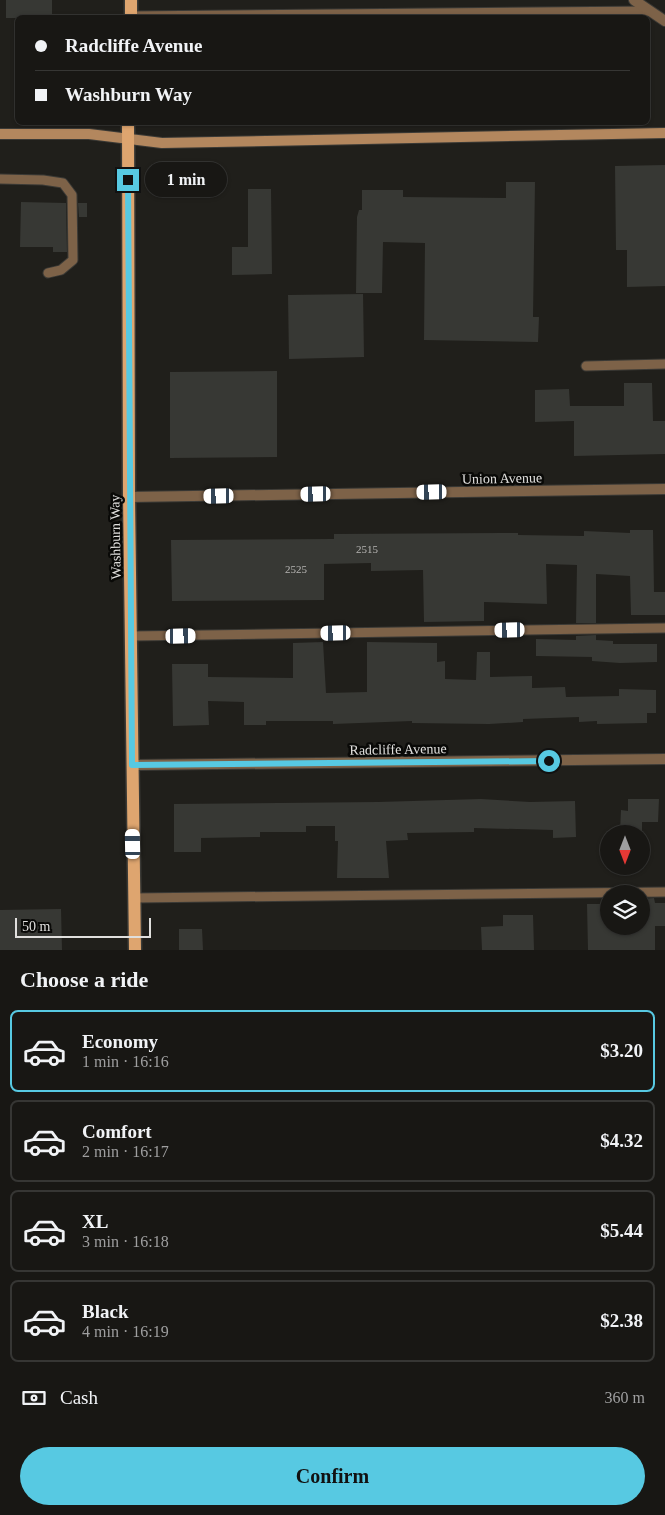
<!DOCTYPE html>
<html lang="en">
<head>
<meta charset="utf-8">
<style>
	body { margin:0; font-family:Georgia,serif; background:#252422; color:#f1f3f6; height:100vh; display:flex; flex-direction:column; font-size:19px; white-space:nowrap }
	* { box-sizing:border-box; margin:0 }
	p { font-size:16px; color:#9f9fa0 }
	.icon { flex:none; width:28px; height:28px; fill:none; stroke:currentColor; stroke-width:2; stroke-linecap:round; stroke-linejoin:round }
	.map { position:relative; height:950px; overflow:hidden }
	.panel { display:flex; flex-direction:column; background:#181714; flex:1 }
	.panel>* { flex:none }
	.guide { position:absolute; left:15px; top:15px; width:635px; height:110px; border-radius:8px; box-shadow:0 1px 4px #0004,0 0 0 1px #363634; display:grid; align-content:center; height:110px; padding:0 20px; background:#181714 }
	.needle { width:32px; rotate:180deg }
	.tools { position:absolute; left:600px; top:825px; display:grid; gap:10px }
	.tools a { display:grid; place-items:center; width:50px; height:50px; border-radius:50%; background:#181714; box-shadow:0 1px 4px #0004,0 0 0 1px #363634; font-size:25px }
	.scale { position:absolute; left:15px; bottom:12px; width:136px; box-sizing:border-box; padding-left:5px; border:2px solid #e0dfdd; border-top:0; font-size:14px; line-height:18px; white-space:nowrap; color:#e0dfdd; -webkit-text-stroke:4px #090907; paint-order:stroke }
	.end { position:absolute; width:22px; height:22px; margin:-11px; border:6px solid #57c9e2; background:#111; box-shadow:0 0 0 2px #111 }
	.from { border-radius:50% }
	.bubble { position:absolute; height:35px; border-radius:18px; background:#181714; box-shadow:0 1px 4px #0004,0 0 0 1px #363634; font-size:16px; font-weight:800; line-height:35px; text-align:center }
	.car { position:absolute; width:15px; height:30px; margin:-15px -8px; border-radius:6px; box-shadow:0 0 4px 1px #0007; background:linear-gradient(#fff 24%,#345 0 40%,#fff 0 76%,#345 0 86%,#fff 0) }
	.guide b { display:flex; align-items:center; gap:18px; height:48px; font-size:19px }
	.guide b+b { border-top:1px solid #363634 }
	.guide i { width:12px; height:12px; background:#f1f3f6 }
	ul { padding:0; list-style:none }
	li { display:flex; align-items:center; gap:15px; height:82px; margin:0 10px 8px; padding:0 10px; border:2px solid #363634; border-radius:8px }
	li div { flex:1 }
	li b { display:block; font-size:19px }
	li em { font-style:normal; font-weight:800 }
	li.active { border-color:#57c9e2 }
	li>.icon { width:45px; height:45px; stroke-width:1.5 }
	h2 { padding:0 20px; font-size:22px; line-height:60px }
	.pay { display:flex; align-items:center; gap:12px; height:55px; padding:0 20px; font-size:19px }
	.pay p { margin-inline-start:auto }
	.button { display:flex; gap:10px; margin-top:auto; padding:10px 20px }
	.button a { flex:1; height:58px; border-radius:30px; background:#57c9e2; color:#111; font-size:20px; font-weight:800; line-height:58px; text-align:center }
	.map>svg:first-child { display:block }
</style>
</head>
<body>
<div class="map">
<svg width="665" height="950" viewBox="0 0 665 950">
	<rect width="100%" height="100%" fill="#201f1b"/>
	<g fill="#373834">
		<rect x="6" y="0" width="46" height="18"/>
		<path d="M665,165V286L627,287V250H616L615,166Z"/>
		<path d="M506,182H535L533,317H539L538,342L424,340L425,243L383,242L382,293H356L357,217L359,210H362V190H403V197L506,198Z"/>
		<path d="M248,189H271L272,274L232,275V247H248Z"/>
		<path d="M21,202L66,203L67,252H53V247H20Z"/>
		<path d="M78,203H87V217H79Z"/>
		<path d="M363,294L364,357L289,359L288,295Z"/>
		<path d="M277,371V457L170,458V372Z"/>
		<path d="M624,383H652L653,421H665V454L574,456V421L535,422V390L569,389L570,406H624Z"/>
		<path d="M630,530H653L654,592H665V615H631L630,576L596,574V623H576L577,565L546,564L547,604L484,602V621L424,622L423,570L371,571V563L324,564V600L172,601L171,540L334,539V534L502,533H518V535L584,536V531L630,533Z"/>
		<path d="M596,635V640L613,641V644H657V662L620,663L592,661V657L536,656V639L576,640V636Z"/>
		<path d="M323,642L326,693L367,692V642L437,643V662L445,661V679L476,680L477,652H490V677L532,676V688L565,687L566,697L619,696V689L656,690V713H647V723L597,724V721L579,722V717L523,719V722L489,724L412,723V721L333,724V721H266V725H244V702L208,701L209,725L173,726L172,664H208V677L293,678V643Z"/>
		<path d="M481,799L530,802L575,801L576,837L553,838V830L474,828V832L407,833L408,840L386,841L389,878H337L338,841H335V826H306V832H260V837L201,838V852H174V804L378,802Z"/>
		<path d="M628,799H659L658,822H642V833L620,832L621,810L628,811Z"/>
		<path d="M654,898L655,903H665V926H655V950H588L587,904H609V926H641V899Z"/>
		<path d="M61,909L62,950H0V910Z"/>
		<path d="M503,915H533L534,950H482L481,927L503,926Z"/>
		<path d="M179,929H202L203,950H179Z"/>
	</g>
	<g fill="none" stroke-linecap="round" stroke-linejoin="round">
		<defs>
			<g id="service">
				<path d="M131,16L650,11"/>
				<path d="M0,179L43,180L63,183L72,195L73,260L61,270L48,273"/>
				<path d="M586,366L665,364"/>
				<path d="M132,636L665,628"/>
				<path d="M134,898L665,892"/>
			</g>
			<g id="minor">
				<path d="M634,0L665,21"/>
				<path d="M129,497L665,489"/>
				<path d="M132,765L665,759"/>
			</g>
			<path id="secondary" d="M0,134H89L162,143L665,133"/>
			<g id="primary">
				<path d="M131,0V18"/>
				<path d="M128,122L129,497L135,950"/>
			</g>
		</defs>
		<use href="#service" stroke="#3b3a36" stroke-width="11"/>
		<use href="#minor" stroke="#3b3a36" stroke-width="12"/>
		<use href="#secondary" stroke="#3b3a36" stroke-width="12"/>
		<use href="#primary" stroke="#3b3a36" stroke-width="15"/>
		<use href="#service" stroke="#7d6248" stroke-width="9"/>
		<use href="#minor" stroke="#7d6248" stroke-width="10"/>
		<use href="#secondary" stroke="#b3875e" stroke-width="10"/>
		<use href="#primary" stroke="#dea56f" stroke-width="12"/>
	</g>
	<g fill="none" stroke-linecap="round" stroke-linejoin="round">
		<path stroke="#57c9e2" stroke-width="6" d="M128,180L132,765L549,761"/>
	</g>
	<g text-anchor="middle" stroke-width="5" stroke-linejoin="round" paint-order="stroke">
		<g font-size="11" fill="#b6b5b3">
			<text x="367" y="553">2515</text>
			<text x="296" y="573">2525</text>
		</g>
		<g font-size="14" fill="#e0dfdd" stroke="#090907">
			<text transform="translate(502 478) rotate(-1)" y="5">Union Avenue</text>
			<text transform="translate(115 537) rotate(-91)" y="5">Washburn Way</text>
			<text transform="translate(398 749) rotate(-1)" y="5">Radcliffe Avenue</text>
		</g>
	</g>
</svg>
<div class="tools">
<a><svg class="needle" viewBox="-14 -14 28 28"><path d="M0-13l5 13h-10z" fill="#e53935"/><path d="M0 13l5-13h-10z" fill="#9f9fa0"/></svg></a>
<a><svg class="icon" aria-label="layers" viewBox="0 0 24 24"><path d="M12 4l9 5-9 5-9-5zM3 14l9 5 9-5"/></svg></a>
</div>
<div class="scale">50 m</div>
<i class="end from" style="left:549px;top:761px"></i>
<i class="end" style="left:128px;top:180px"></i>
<div class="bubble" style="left:145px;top:162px;width:82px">1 min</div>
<i class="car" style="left:432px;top:492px;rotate:269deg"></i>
<i class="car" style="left:316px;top:494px;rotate:269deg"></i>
<i class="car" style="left:219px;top:496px;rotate:269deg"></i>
<i class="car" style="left:510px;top:630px;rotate:269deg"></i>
<i class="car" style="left:336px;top:633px;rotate:269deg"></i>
<i class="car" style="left:181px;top:636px;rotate:89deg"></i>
<i class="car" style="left:133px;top:844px;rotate:359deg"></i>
<div class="guide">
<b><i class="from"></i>Radcliffe Avenue</b>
<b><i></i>Washburn Way</b>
</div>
</div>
<section class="panel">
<h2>Choose a ride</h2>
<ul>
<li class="active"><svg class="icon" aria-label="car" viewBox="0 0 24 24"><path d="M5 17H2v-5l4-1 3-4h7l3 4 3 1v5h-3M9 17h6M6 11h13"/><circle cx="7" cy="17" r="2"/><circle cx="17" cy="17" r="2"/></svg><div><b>Economy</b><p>1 min · 16:16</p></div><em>$3.20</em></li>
<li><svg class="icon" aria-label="car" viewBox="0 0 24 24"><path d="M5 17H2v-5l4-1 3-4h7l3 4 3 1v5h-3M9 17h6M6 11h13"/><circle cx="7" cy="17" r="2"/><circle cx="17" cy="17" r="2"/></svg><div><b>Comfort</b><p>2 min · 16:17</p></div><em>$4.32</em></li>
<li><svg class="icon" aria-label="car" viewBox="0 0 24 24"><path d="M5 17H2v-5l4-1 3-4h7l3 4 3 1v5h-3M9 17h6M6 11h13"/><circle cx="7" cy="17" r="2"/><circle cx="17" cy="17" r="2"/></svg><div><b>XL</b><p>3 min · 16:18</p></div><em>$5.44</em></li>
<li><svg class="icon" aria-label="car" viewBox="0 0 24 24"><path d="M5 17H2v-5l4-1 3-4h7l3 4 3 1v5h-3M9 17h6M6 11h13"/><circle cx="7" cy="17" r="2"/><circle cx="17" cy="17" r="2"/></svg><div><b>Black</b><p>4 min · 16:19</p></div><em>$2.38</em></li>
</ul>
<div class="pay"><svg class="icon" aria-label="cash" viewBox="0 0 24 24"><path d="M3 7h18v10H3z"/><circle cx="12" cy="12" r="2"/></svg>Cash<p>360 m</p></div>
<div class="button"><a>Confirm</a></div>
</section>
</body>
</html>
